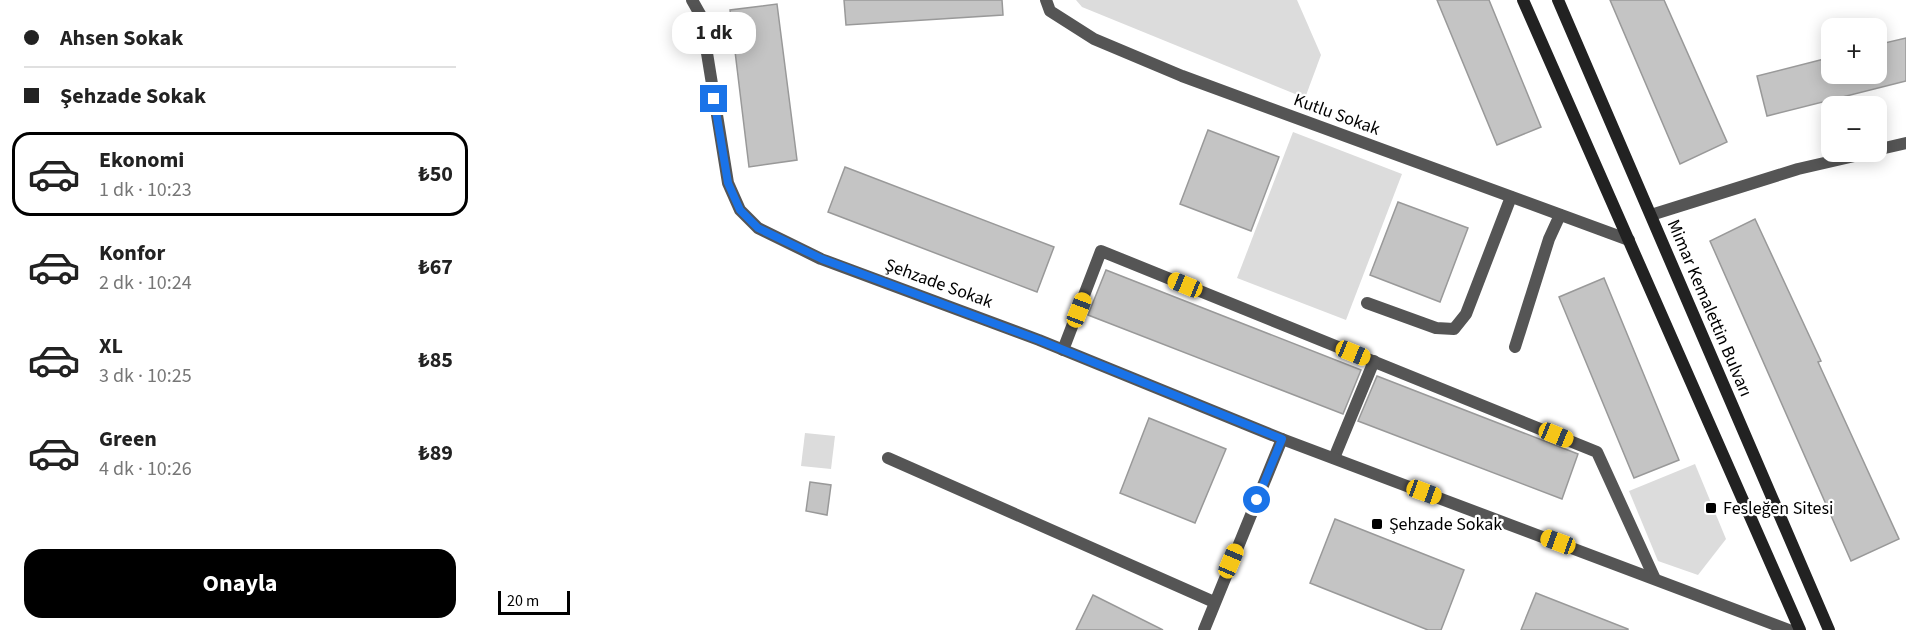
<!DOCTYPE html>
<html lang="tr">
<head>
<meta charset="utf-8">
<style>
	body { margin:0; font-family:"Source Sans 3",sans-serif; background:#f6f6f6; color:#222; height:100vh; display:flex; flex-direction:column; font-size:22px; white-space:nowrap }
	* { box-sizing:border-box; margin:0 }
	p { font-size:20px; color:#767676 }
	.icon { flex:none; width:33px; height:33px; fill:none; stroke:currentColor; stroke-width:2; stroke-linecap:round; stroke-linejoin:round }
	.map { position:relative; flex:1; overflow:hidden }
	.details { display:flex; flex-direction:column; background:#fff; width:480px }
	.details>* { flex:none }
	.hud { display:grid; align-content:center; height:132px; padding:0 24px; background:#fff }
	.controls { position:absolute; left:1341px; top:18px; display:grid; gap:12px }
	.controls a { display:grid; place-items:center; width:66px; height:66px; border-radius:12px; background:#fff; box-shadow:0 3px 15px #0003; font-size:30px }
	.scale { position:absolute; left:18px; bottom:15px; width:72px; box-sizing:border-box; padding-left:6px; border:3px solid #000; border-top:0; font-size:16px; line-height:21px; white-space:nowrap; color:#000; -webkit-text-stroke:4px #fff; paint-order:stroke }
	.end { position:absolute; width:27px; height:27px; margin:-14px; border:8px solid #1a73e8; background:#fff; box-shadow:0 0 0 3px #fff }
	.from { border-radius:50% }
	.bubble { position:absolute; height:42px; border-radius:18px; background:#fff; box-shadow:0 3px 15px #0003; font-size:20px; font-weight:700; line-height:42px; text-align:center }
	.car { position:absolute; width:18px; height:36px; margin:-18px -9px; border-radius:8px; box-shadow:0 0 4px 2px #0007; background:linear-gradient(#f5c518 24%,#345 0 40%,#f5c518 0 76%,#345 0 86%,#f5c518 0) }
	.hud b { display:flex; align-items:center; gap:21px; height:57px; font-size:22px }
	.hud b+b { border-top:2px solid #e0e0e0 }
	.hud i { width:15px; height:15px; background:#222 }
	ul { padding:0; list-style:none }
	li { display:flex; align-items:center; gap:18px; height:84px; margin:0 12px 9px; padding:0 12px; border:3px solid transparent; border-radius:18px }
	li div { flex:1 }
	li b { display:block; font-size:22px }
	li em { font-style:normal; font-weight:700 }
	li.selected { border-color:#000 }
	li>.icon { width:54px; height:54px; stroke-width:1.5 }
	.primary-button { display:flex; gap:12px; margin-top:auto; padding:12px 24px }
	.primary-button a { flex:1; height:69px; border-radius:18px; background:#000; color:#fff; font-size:24px; font-weight:700; line-height:69px; text-align:center }
	main { display:flex; flex:1; min-height:0 }
	.map>svg:first-child { display:block }
</style>
</head>
<body>
<main>
<section class="details">
<div class="hud">
<b><i class="from"></i>Ahsen Sokak</b>
<b><i></i>Şehzade Sokak</b>
</div>
<ul>
<li class="selected"><svg class="icon" aria-label="car" viewBox="0 0 24 24"><path d="M5 17H2v-5l4-1 3-4h7l3 4 3 1v5h-3M9 17h6M6 11h13"/><circle cx="7" cy="17" r="2"/><circle cx="17" cy="17" r="2"/></svg><div><b>Ekonomi</b><p>1 dk · 10:23</p></div><em>₺50</em></li>
<li><svg class="icon" aria-label="car" viewBox="0 0 24 24"><path d="M5 17H2v-5l4-1 3-4h7l3 4 3 1v5h-3M9 17h6M6 11h13"/><circle cx="7" cy="17" r="2"/><circle cx="17" cy="17" r="2"/></svg><div><b>Konfor</b><p>2 dk · 10:24</p></div><em>₺67</em></li>
<li><svg class="icon" aria-label="car" viewBox="0 0 24 24"><path d="M5 17H2v-5l4-1 3-4h7l3 4 3 1v5h-3M9 17h6M6 11h13"/><circle cx="7" cy="17" r="2"/><circle cx="17" cy="17" r="2"/></svg><div><b>XL</b><p>3 dk · 10:25</p></div><em>₺85</em></li>
<li><svg class="icon" aria-label="car" viewBox="0 0 24 24"><path d="M5 17H2v-5l4-1 3-4h7l3 4 3 1v5h-3M9 17h6M6 11h13"/><circle cx="7" cy="17" r="2"/><circle cx="17" cy="17" r="2"/></svg><div><b>Green</b><p>4 dk · 10:26</p></div><em>₺89</em></li>
</ul>
<div class="primary-button"><a>Onayla</a></div>
</section>
<div class="map">
<svg width="1426" height="630" viewBox="0 0 1426 630">
	<rect width="100%" height="100%" fill="#fff"/>
	<g fill="#dcdcdc">
		<path d="M596,0H817L841,55L825,98L602,7Z"/>
		<path d="M813,132L922,174L866,320L757,278Z"/>
		<path d="M325,433L355,436L351,469L321,466Z"/>
		<path d="M1215,464L1246,539L1218,575L1178,561L1149,491Z"/>
	</g>
	<g fill="#c4c4c4" stroke="#999" stroke-width="1.5">
		<path d="M364,0H522L523,15L366,25Z"/>
		<path d="M957,0H1009L1061,127L1017,145Z"/>
		<path d="M1130,0H1184L1247,142L1200,164Z"/>
		<path d="M297,4L317,160L269,167L250,10Z"/>
		<path d="M1426,38V81L1287,116L1277,76L1352,57V74H1396V45Z"/>
		<path d="M728,130L799,157L771,231L700,204Z"/>
		<path d="M365,167L574,247L557,292L348,212Z"/>
		<path d="M918,202L988,228L960,302L890,275Z"/>
		<path d="M1275,219L1341,361L1338,362L1419,539L1371,561L1230,241Z"/>
		<path d="M626,270L881,370L863,414L608,315Z"/>
		<path d="M1124,278L1199,460L1154,478L1079,297Z"/>
		<path d="M897,376L1098,454L1082,499L878,421Z"/>
		<path d="M669,418L746,449L715,523L640,493Z"/>
		<path d="M330,482L351,485L347,515L326,511Z"/>
		<path d="M855,519L984,570L961,630H948L830,583Z"/>
		<path d="M1056,593L1148,629V630H1041Z"/>
		<path d="M613,595L683,630H596Z"/>
	</g>
	<g fill="none" stroke-linecap="round" stroke-linejoin="round">
		<g stroke="#555" stroke-width="12">
			<path d="M887,303L956,328L974,329L986,314L1031,197"/>
			<path d="M1035,347L1069,239L1080,215"/>
			<path d="M583,350L621,251L1117,452L1174,577"/>
			<path d="M854,458L894,361"/>
		</g>
		<g stroke="#555" stroke-width="12">
			<path d="M212,0L221,16L248,183L260,210L278,228L341,259L559,340L802,439L1309,630"/>
			<path d="M566,0L570,11L614,39L702,76L1149,240"/>
			<path d="M1396,150L1426,143"/>
			<path d="M1171,215L1318,169L1392,152"/>
			<path d="M408,458L734,602"/>
		</g>
		<path stroke="#555" stroke-width="12" d="M724,630L802,439"/>
		<g stroke="#222" stroke-width="12">
			<path d="M1043,0L1320,630"/>
			<path d="M1078,0L1349,630"/>
		</g>
	</g>
	<g fill="none" stroke-linecap="round" stroke-linejoin="round">
		<path stroke="#1a73e8" stroke-width="8" d="M234,99L248,183L260,210L278,228L342,259L559,340L802,439L777,500"/>
	</g>
	<g fill="#000" stroke="#fff" stroke-width="2">
		<rect x="1225" y="502" width="12" height="12" rx="3"/>
		<rect x="891" y="518" width="12" height="12" rx="3"/>
	</g>
	<g text-anchor="middle" stroke-width="4.5" stroke-linejoin="round" paint-order="stroke">
		<g font-size="18" fill="#000" stroke="#fff">
			<text transform="translate(857 114) rotate(20)" y="6">Kutlu Sokak</text>
			<text transform="translate(459 283) rotate(20)" y="6">Şehzade Sokak</text>
			<text transform="translate(1230 308) rotate(67)" y="6">Mimar Kemalettin Bulvarı</text>
		</g>
		<g font-size="18" fill="#000" stroke="#fff" text-anchor="start">
			<text x="1243" y="514">Fesleğen Sitesi</text>
			<text x="909" y="530">Şehzade Sokak</text>
		</g>
	</g>
</svg>
<div class="controls">
<a>+</a>
<a>−</a>
</div>
<div class="scale">20 m</div>
<i class="end from" style="left:777px;top:500px"></i>
<i class="end" style="left:234px;top:99px"></i>
<div class="bubble" style="left:192px;top:12px;width:84px">1 dk</div>
<i class="car" style="left:705px;top:285px;rotate:292deg"></i>
<i class="car" style="left:599px;top:310px;rotate:21deg"></i>
<i class="car" style="left:873px;top:353px;rotate:112deg"></i>
<i class="car" style="left:1076px;top:435px;rotate:112deg"></i>
<i class="car" style="left:944px;top:492px;rotate:110deg"></i>
<i class="car" style="left:1078px;top:542px;rotate:290deg"></i>
<i class="car" style="left:751px;top:561px;rotate:23deg"></i>
</div>
</main>
</body>
</html>
